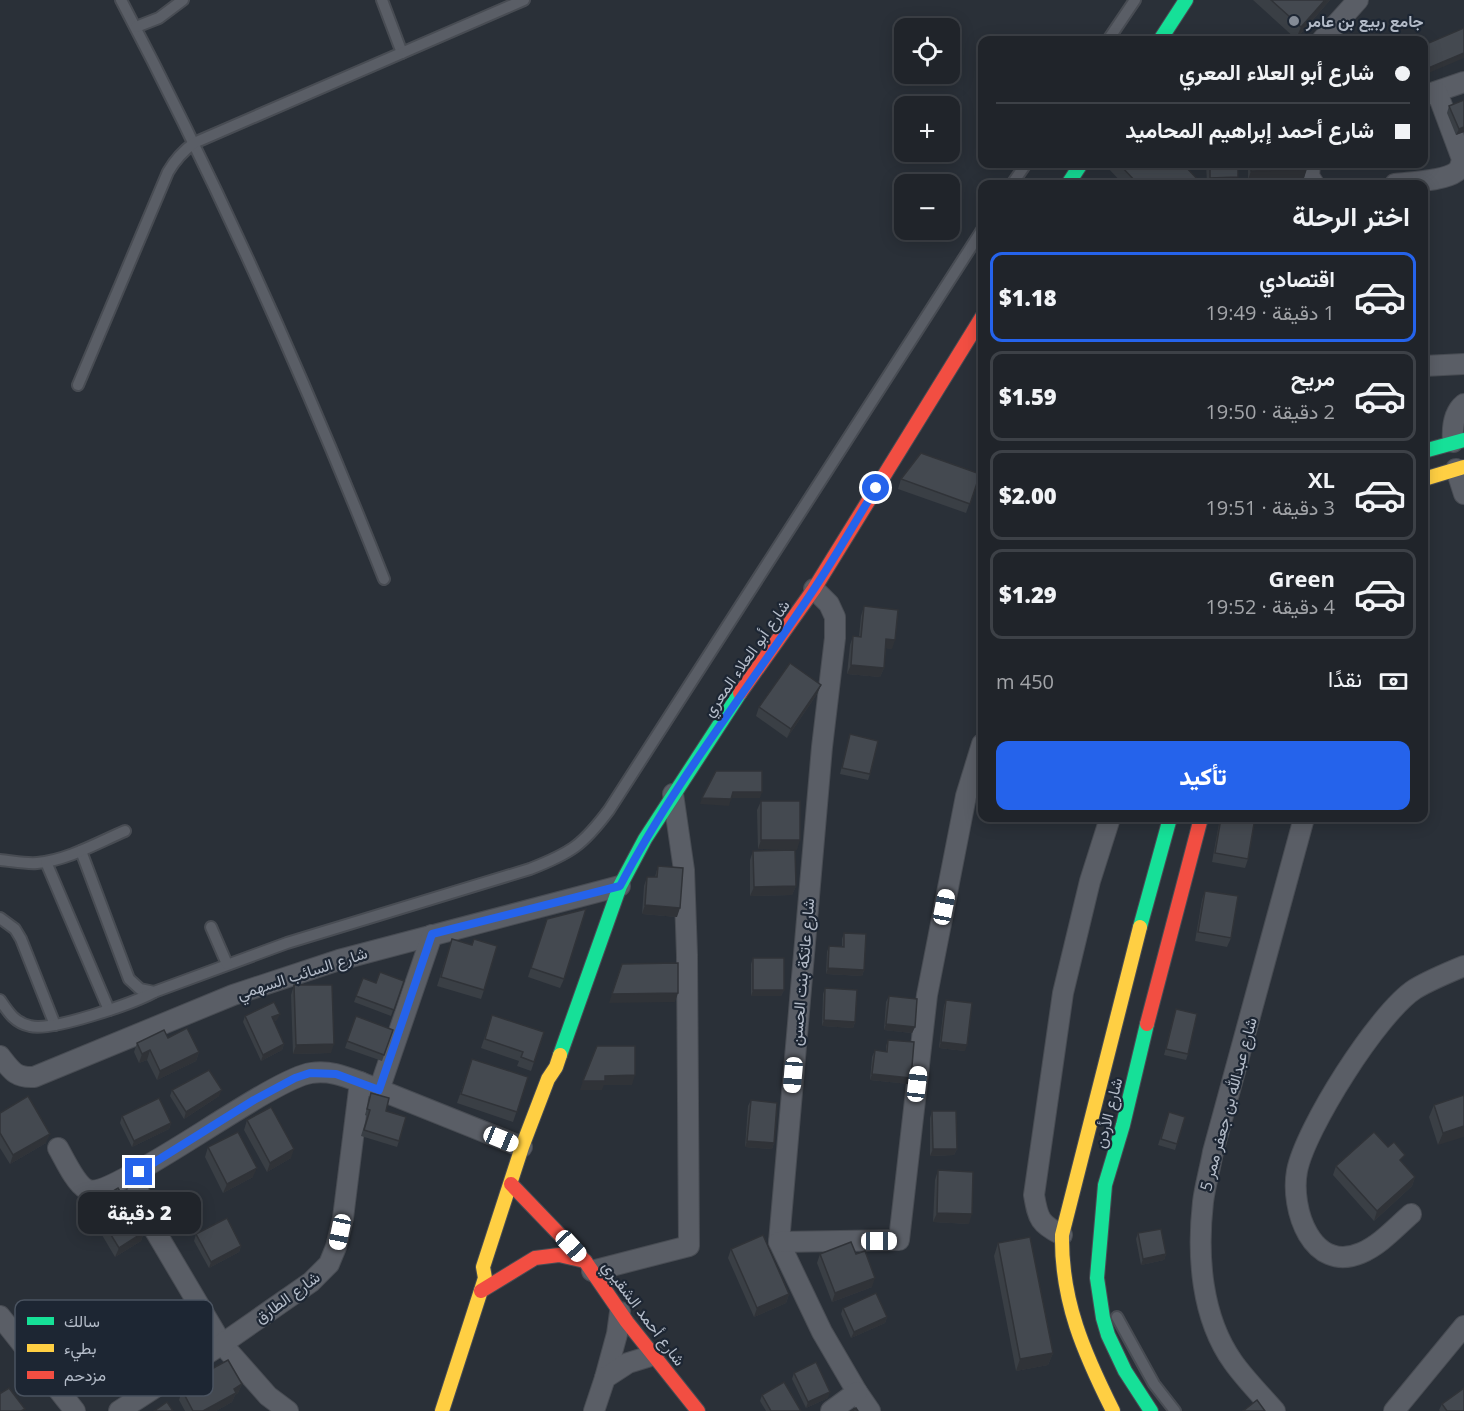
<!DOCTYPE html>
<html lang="ar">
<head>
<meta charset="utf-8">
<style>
	body { margin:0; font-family:"Open Sans",Vazirmatn,sans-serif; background:#2d3036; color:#f1f3f6; direction:rtl; height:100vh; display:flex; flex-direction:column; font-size:22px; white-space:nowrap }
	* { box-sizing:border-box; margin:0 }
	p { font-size:20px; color:#a2a4a8 }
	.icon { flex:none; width:33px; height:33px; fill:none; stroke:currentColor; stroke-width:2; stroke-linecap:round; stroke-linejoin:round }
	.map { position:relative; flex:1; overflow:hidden; direction:ltr }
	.side { position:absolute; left:978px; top:180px; width:450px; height:642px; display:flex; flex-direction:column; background:#20242a; border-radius:12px; box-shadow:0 3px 15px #0003,0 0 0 2px #3d4147; direction:rtl }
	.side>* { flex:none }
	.guide { position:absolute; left:978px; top:36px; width:450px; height:132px; border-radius:12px; box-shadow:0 3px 15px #0003,0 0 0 2px #3d4147; direction:rtl; display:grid; align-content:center; height:132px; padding:0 18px; background:#20242a }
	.controls { position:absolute; left:894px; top:18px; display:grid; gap:12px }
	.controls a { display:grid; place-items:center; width:66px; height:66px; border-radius:12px; background:#20242a; box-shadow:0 3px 15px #0003,0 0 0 2px #3d4147; font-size:30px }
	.end { position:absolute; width:27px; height:27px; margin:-14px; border:8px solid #2563eb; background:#fff; box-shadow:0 0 0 3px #fff }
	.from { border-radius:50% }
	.bubble { position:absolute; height:42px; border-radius:12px; background:#20242a; box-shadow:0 3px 15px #0003,0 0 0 2px #3d4147; font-size:20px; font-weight:800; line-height:42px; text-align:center; direction:rtl }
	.car { position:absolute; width:18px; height:36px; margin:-18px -9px; border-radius:8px; box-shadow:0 0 4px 2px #0007; background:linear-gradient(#fff 24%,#345 0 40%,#fff 0 76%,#345 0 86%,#fff 0) }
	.guide b { display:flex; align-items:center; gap:21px; height:57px; font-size:22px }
	.guide b+b { border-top:2px solid #3d4147 }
	.guide i { width:15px; height:15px; background:#f1f3f6 }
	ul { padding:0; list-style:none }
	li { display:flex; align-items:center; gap:18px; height:90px; margin:0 12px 9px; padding:0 6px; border:3px solid #3d4147; border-radius:12px }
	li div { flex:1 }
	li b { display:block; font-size:22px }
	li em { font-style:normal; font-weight:800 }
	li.selected { border-color:#2563eb }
	li>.icon { width:54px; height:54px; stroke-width:1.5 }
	h2 { padding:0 18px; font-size:27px; line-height:72px }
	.pay { display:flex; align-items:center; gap:15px; height:66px; padding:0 18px; font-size:22px }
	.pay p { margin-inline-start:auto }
	.action { display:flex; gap:12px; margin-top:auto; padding:12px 18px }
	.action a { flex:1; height:69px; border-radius:12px; background:#2563eb; color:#fff; font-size:24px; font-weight:800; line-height:69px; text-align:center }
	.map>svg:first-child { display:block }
</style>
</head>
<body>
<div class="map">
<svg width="1464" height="1411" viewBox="0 0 1464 1411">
	<rect width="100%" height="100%" fill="#2a3038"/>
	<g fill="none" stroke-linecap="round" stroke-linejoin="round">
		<defs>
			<g id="lane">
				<path d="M121,0C220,188 306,382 384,579"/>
				<path d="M382,0L402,53"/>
				<path d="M136,27L159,18L183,0"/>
				<path d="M1108,40L1135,0"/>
				<path d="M1012,184L1026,164"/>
				<path d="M78,385L168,172C175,160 183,151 194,143L524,0"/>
				<path d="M81,851L129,979L140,989L154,992L287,943L530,869C571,853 583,845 609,810L982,230"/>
				<path d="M0,860C12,861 25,864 37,863C68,860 97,843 125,831"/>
				<path d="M46,862L109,1010"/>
				<path d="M0,918L15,929L21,939L55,1025"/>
				<path d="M211,927L227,964"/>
				<path d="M0,1000C8,1012 15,1023 30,1026C51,1032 134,1003 154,992"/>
				<path d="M1117,1317L1154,1384L1175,1411"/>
			</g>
			<g id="street">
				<path d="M1322,40L1358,0"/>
				<path d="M1426,95L1464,82"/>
				<path d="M1310,164L1309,176L1314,184"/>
				<path d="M1395,184C1410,182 1444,181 1456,172C1460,169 1461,164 1462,159L1437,92"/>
				<path d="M1424,366L1464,364"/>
				<path d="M1453,442C1452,429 1453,413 1464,404"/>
				<path d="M1456,469L1464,494"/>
				<path d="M814,589L829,604L835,617V638L822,747L779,1242L822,1332L857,1392L870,1411"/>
				<path d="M0,1056C11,1070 15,1078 34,1077L233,995L339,960L620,886"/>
				<path d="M379,1090L432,935"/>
				<path d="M58,1148C64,1158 75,1183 86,1189C111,1203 267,1080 311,1073C329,1070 344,1076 360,1082L522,1147"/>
				<path d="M139,1171L138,1190L151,1224L222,1344L268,1396L288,1411"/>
				<path d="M1411,1214C1395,1228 1380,1245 1361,1253C1312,1274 1290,1209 1297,1171C1305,1129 1378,1013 1415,989C1430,980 1447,973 1464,966"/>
				<path d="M1062,1235C1040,1224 1038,1219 1034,1195L1063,993L1090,881L1110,818"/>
				<path d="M779,1242L899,1240L927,995L966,796L982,744"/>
				<path d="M592,1271L689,1246L687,955L684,870L673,794"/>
				<path d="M0,1316L75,1411"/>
				<path d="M605,1378L617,1334L620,1312"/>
				<path d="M119,1411L222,1344L311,1282L329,1264L336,1247L343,1218L360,1082"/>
				<path d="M594,1411L605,1378L628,1363L654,1355"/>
				<path d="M831,1411L857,1392"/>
				<path d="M1275,1411C1261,1395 1245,1379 1233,1362C1201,1317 1197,1255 1203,1202C1205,1186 1210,1169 1213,1152L1304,818"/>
				<path d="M1394,1411L1464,1326"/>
			</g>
			<g id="fast">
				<path d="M1160,40L1186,0"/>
				<path d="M1068,184L1081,164"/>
				<path d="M1424,451L1464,440"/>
				<path d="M1140,927L1170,818"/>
				<path d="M1147,1024L1123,1125L1105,1185L1097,1278L1103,1318L1108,1335L1125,1371L1151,1411"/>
				<path d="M560,1055L620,886L645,839L740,693"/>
			</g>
			<g id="slow">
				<path d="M1424,479L1464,467"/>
				<path d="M442,1411L485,1278L483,1267L522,1147L548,1079L556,1067L560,1055"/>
				<path d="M1113,1411C1084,1353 1061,1301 1062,1235L1140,927"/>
			</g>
			<g id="jam">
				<path d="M740,693L814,589L982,317"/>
				<path d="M1147,1024L1201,818"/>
				<path d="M511,1184L585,1261L627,1322L698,1411"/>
				<path d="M481,1291L535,1258L559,1255L585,1261"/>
			</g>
		</defs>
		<use href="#lane" stroke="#484c53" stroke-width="14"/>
		<use href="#street" stroke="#484c53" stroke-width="22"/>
		<use href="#fast" stroke="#484c53" stroke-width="16"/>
		<use href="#slow" stroke="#484c53" stroke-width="16"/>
		<use href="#jam" stroke="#484c53" stroke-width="16"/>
		<use href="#lane" stroke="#5a5e66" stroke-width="10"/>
		<use href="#street" stroke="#5a5e66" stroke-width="20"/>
		<use href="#fast" stroke="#16e098" stroke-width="14"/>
		<use href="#slow" stroke="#ffcf43" stroke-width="14"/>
		<use href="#jam" stroke="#f24e42" stroke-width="14"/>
	</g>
	<g fill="#3a3f45">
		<path d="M1253,0H1330L1296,39Z"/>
		<path d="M1449,106L1464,132L1456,135L1447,113Z"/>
		<path d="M1109,164H1183L1202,184H1123L1108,168Z"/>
		<path d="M1206,164H1238V177L1236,184H1207Z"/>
		<path d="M1248,164H1307L1304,178L1248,180Z"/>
		<path d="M980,474L966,513L898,489L901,479Z"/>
		<path d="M864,606L892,649L886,648L884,668L880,677L847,674L850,645L853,636L859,637L861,616Z"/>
		<path d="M821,685L817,694L787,738L756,716L759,707Z"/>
		<path d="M850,734L870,774L868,780L840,774Z"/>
		<path d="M761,801L797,850L758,849L757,810Z"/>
		<path d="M1220,818H1255L1248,859L1245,868L1212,862Z"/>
		<path d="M1271,818H1298L1296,823Z"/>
		<path d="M753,851L796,886L792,895L750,896V860Z"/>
		<path d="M658,866L677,917L642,914L644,886L647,877H655Z"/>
		<path d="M1205,891L1231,938L1227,947L1195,941L1202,900Z"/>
		<path d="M547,919L564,979L560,988L528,977Z"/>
		<path d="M844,933L864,970L862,976L826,974L827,952L829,946H842V939Z"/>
		<path d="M452,939L484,990L481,999L437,986Z"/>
		<path d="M753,958L784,990L781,996H751V964Z"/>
		<path d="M363,978L376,983L404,981L391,1016L354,1002Z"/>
		<path d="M294,985L331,1053L293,1054L291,995Z"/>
		<path d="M825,988L855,1022L853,1028L822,1026L823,994Z"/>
		<path d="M889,996L915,1027L912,1033L884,1030L886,1002Z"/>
		<path d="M946,1000L965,1051L939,1048L944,1006Z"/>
		<path d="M1176,1009L1188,1054L1186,1060L1164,1055Z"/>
		<path d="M492,1015L534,1062L531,1071L517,1066L519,1061L481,1048Z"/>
		<path d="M245,1016L277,1020L274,1021L284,1044L282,1050L261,1061L243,1022Z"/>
		<path d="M356,1016L393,1030L382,1061L345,1048Z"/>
		<path d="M168,1038L199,1052L196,1061L157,1080L147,1060L139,1063L134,1052L137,1043Z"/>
		<path d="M888,1040L911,1078L909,1084L870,1080L872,1057L875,1050L886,1052V1046Z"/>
		<path d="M472,1059L528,1077L513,1122L457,1103Z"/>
		<path d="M172,1090L219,1096L184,1119L170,1096Z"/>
		<path d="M371,1093L386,1111L399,1141L397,1147L361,1136L367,1116L365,1115Z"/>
		<path d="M1464,1095L1438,1145L1429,1117L1434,1105Z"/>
		<path d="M751,1100L774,1143L772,1149L745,1147L748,1106Z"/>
		<path d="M932,1111L957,1149L954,1155L930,1156V1118Z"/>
		<path d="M1169,1112L1185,1117L1175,1150L1158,1145Z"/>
		<path d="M0,1113L46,1143L10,1164L0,1148Z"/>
		<path d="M122,1116L171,1123L169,1129L132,1147L120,1123Z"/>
		<path d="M247,1120L291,1158L267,1172L244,1130Z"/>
		<path d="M208,1147L253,1177L223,1193L205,1157Z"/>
		<path d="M1402,1163L1415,1177L1412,1186L1374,1221L1333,1175L1336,1166Z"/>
		<path d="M938,1170L969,1224L933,1222L935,1180Z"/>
		<path d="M92,1204L144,1232L141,1241L115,1257L89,1213Z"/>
		<path d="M1138,1233L1166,1254L1164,1260L1141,1265L1136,1239Z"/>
		<path d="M196,1234L241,1246L239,1252L209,1268L194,1241Z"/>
		<path d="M998,1243L1053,1353L1048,1365L1016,1371L994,1256Z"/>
		<path d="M731,1249L789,1294L786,1303L754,1317L728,1258Z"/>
		<path d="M820,1254L872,1287L832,1302L817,1263Z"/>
		<path d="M843,1308L887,1317L885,1323L851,1338L841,1314Z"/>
		<path d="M79,1354L142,1360L139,1369L96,1395L76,1363Z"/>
		<path d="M794,1373L828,1398L806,1408L792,1379Z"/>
		<path d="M188,1382L242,1384L238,1393L235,1395L232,1402L216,1411H185L179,1400L182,1390L186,1388Z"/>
		<path d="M762,1395L801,1411H766L760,1401Z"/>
		<path d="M1442,1404L1464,1411H1440L1439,1410Z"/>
	</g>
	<g fill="#303338">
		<path d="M1325,0H1330L1296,39L1301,27Z"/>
		<path d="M1464,53V58L1424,75L1426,69Z"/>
		<path d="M1464,127V132L1456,135L1459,129Z"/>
		<path d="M1331,164H1349L1330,166Z"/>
		<path d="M1307,169L1304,178L1248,180L1251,171Z"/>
		<path d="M1238,177L1236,184H1208L1210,178Z"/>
		<path d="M886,639L895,640L892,649L883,648Z"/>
		<path d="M851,665L884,668L880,677L847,674Z"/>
		<path d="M821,685L817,694L787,738L791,729Z"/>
		<path d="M733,792H762L760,798H731Z"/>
		<path d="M702,798L731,799L729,806L700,804Z"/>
		<path d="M761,840H800L797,850L758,849Z"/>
		<path d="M796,886L792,895L750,896L754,887Z"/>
		<path d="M645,905L680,908L677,917L642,914Z"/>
		<path d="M828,968L864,970L862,976L826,974Z"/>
		<path d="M753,990H784L781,996H751Z"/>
		<path d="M678,993L675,1002L609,1003L612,994Z"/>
		<path d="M280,1014L277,1020L270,1023L272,1017Z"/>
		<path d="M824,1020L855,1022L853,1028L822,1026Z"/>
		<path d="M886,1024L915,1027L912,1033L884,1030Z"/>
		<path d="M941,1042L967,1045L965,1051L939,1048Z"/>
		<path d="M284,1044L282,1050L261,1061L263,1055Z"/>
		<path d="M334,1044L331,1053L293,1054L296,1045Z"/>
		<path d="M150,1050L147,1060L139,1063L142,1054Z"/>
		<path d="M199,1052L196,1061L157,1080L160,1071Z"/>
		<path d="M872,1074L911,1078L909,1084L870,1080Z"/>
		<path d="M635,1075L632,1085H604L602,1090H580L583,1081L605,1076Z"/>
		<path d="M222,1090L219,1096L184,1119L186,1112Z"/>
		<path d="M171,1123L169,1129L132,1147L134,1141Z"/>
		<path d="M1464,1126V1137L1438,1145L1443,1133Z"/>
		<path d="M50,1134L46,1143L10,1164L13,1155Z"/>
		<path d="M747,1141L774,1143L772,1149L745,1147Z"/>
		<path d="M294,1149L291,1158L267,1172L270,1163Z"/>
		<path d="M933,1149H957L954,1155L930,1156Z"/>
		<path d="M257,1168L253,1177L223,1193L227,1184Z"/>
		<path d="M1415,1177L1412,1186L1374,1221L1377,1211Z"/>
		<path d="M937,1213L972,1214L969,1224L933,1222Z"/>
		<path d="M144,1232L141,1241L115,1257L119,1248Z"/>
		<path d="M241,1246L239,1252L209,1268L211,1262Z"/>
		<path d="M1166,1254L1164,1260L1141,1265L1143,1259Z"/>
		<path d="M875,1278L872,1287L832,1302L835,1293Z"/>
		<path d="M789,1294L786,1303L754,1317L757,1308Z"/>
		<path d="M887,1317L885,1323L851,1338L854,1332Z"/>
		<path d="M1053,1353L1048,1365L1016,1371L1020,1359Z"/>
		<path d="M142,1360L139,1369L96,1395L99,1386Z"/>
		<path d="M242,1384L238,1393L235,1395L232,1402L216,1411H203L234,1389Z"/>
		<path d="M830,1392L828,1398L806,1408L808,1402Z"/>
	</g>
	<g fill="#444950" stroke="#303338" stroke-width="1.5">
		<path d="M1271,0H1325L1301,27Z"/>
		<path d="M1464,28V53L1426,69L1424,63V45Z"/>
		<path d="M1464,100V127L1459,129L1449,106Z"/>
		<path d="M1119,164H1183L1202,184H1138Z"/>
		<path d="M1210,164H1238V177L1210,178Z"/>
		<path d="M1251,164H1307V169L1251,171Z"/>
		<path d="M921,453L980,474L970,504L901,479Z"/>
		<path d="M864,606L898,610L895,640L886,639L884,668L851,665L853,636L861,637Z"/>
		<path d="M790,663L821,685L791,729L759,707Z"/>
		<path d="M850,734L878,741L870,774L842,768Z"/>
		<path d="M716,771H762V792H733L731,799L702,798Z"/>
		<rect x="761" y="801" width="39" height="39"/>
		<path d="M1221,818H1255L1248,859L1215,853Z"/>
		<path d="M795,850L796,886L754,887L753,851Z"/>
		<path d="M658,866L683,868L680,908L645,905L647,877H657Z"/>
		<path d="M1205,891L1238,896L1231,938L1198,932Z"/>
		<path d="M586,909L564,979L531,968L547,919Z"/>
		<path d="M844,933L866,934L864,970L828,968L829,946L844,947Z"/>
		<path d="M452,939L472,945L474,939L497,946L484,990L441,977Z"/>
		<rect x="753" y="958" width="31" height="32"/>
		<path d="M678,963V993L612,994L622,964Z"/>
		<path d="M380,972L404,981L394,1010L356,996L363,978L376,983Z"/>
		<path d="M294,985H332L334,1044L296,1045Z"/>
		<path d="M825,988L857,990L855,1022L824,1020Z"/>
		<path d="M889,996L917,999L915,1027L886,1024Z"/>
		<path d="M946,1000L972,1003L967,1045L941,1042Z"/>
		<path d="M274,1002L280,1014L272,1017L284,1044L263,1055L245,1016Z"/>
		<path d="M1176,1009L1197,1014L1188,1054L1166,1049Z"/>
		<path d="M492,1015L544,1032L534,1062L521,1057L523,1052L485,1039Z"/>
		<path d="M356,1016L393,1030L384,1055L347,1041Z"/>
		<path d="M187,1028L199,1052L160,1071L150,1050L142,1054L137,1043L164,1030L168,1038Z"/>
		<path d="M888,1040L914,1042L911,1078L872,1074L875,1050L887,1052Z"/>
		<path d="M597,1046H635V1075L605,1076V1081H583Z"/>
		<path d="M472,1059L528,1077L517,1112L461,1094Z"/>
		<path d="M209,1070L222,1090L186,1112L172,1090Z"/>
		<path d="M371,1093L389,1098L386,1111L406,1117L399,1141L364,1130L370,1110L367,1109Z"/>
		<path d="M1464,1095V1126L1443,1133L1434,1105Z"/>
		<path d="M28,1096L50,1134L13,1155L0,1133V1113Z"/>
		<path d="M159,1098L171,1123L134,1141L122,1116Z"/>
		<path d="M751,1100L777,1103L774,1143L747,1141Z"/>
		<path d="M271,1107L294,1149L270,1163L247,1120Z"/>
		<path d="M932,1111H956L957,1149H933Z"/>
		<path d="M1169,1112L1185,1117L1177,1144L1161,1139Z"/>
		<path d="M238,1132L257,1168L227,1184L208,1147Z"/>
		<path d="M1374,1132L1388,1147L1394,1142L1405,1155L1400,1160L1415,1177L1377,1211L1336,1166Z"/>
		<path d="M938,1170L973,1172L972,1214L937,1213Z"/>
		<path d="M118,1188L144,1232L119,1248L92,1204Z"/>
		<path d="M227,1218L241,1246L211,1262L196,1234Z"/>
		<path d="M1161,1229L1166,1254L1143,1259L1138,1233Z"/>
		<path d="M763,1235L789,1294L757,1308L731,1249Z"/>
		<path d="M1030,1237L1053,1353L1020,1359L998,1243Z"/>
		<path d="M851,1242L856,1254L865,1251L875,1278L835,1293L820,1254Z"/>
		<path d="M876,1293L887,1317L854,1332L843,1308Z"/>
		<path d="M228,1360L242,1384L234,1389L236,1393L203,1411H193L182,1390L190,1386L188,1382Z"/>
		<path d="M816,1362L830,1392L808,1402L794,1373Z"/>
		<path d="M784,1382L801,1411H771L762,1395Z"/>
		<path d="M9,1388L25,1409L21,1411H0V1392L1,1393Z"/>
		<path d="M1464,1388V1411H1447L1442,1404Z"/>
		<path d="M1257,1400L1265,1411H1243Z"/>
		<path d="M167,1402L173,1411H154Z"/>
		<path d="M856,1408L858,1411H851Z"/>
	</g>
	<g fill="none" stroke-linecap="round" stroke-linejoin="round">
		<path stroke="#2563eb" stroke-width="8" d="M139,1172L254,1100L295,1078L310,1073L336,1074L379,1090L432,934L620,886C675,781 749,688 814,589C836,556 855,522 876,488"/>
	</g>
	<circle fill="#848b96" stroke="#1d2633" stroke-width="2" cx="1294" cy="21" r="6"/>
	<g text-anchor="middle" stroke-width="4.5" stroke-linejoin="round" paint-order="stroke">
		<g font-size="16" font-weight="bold" fill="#b4bcc9" stroke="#1d2633" text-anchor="start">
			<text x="1306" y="27">جامع ربيع بن عامر</text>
		</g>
		<g font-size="16" fill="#b4bcc9" stroke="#1d2633">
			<text transform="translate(746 658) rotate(-55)" y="6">شارع أبو العلاء المعري</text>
			<text transform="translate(802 972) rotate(-85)" y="6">شارع عاتكة بنت الحسن</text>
			<text transform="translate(302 973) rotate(-18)" y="6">شارع السائب السهمي</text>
			<text transform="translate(1228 1104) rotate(-75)" y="6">شارع عبدالله بن جعفر ممر 5</text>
			<text transform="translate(1108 1113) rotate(-76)" y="6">شارع الأردن</text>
			<text transform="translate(287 1297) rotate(-36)" y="6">شارع الطارق</text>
			<text transform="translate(644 1313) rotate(53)" y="6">شارع أحمد الشقيري</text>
		</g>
	</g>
	<rect x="15" y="1300" width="198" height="96" rx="9" fill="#1d2633" stroke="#4a5360" stroke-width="1.5"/>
	<rect x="27" y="1317" width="27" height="8" fill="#16e098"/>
	<rect x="27" y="1344" width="27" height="8" fill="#ffcf43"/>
	<rect x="27" y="1371" width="27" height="8" fill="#f24e42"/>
	<g font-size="16" fill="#b4bcc9">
		<text x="64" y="1327">سالك</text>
		<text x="64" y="1354">بطيء</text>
		<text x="64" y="1381">مزدحم</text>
	</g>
</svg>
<div class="controls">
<a><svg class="icon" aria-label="locate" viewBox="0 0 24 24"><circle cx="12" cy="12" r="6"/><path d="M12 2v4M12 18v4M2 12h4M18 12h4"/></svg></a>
<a>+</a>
<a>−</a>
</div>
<i class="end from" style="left:876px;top:488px"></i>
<i class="end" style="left:139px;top:1172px"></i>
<div class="bubble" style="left:78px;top:1192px;width:123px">2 دقيقة</div>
<i class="car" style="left:944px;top:907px;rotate:11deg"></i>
<i class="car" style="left:793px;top:1075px;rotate:185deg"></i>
<i class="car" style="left:917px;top:1084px;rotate:7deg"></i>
<i class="car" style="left:501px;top:1139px;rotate:112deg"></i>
<i class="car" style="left:340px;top:1232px;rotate:192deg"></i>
<i class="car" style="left:879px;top:1241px;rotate:90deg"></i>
<i class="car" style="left:571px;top:1246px;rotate:137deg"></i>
<div class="guide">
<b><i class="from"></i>شارع أبو العلاء المعري</b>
<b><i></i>شارع أحمد إبراهيم المحاميد</b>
</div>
<section class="side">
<h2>اختر الرحلة</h2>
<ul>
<li class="selected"><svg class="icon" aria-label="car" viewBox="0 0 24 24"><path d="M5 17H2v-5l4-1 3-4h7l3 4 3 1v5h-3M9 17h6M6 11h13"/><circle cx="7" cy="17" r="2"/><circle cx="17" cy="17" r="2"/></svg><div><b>اقتصادي</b><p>1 دقيقة · 19:49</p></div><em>$1.18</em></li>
<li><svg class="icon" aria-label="car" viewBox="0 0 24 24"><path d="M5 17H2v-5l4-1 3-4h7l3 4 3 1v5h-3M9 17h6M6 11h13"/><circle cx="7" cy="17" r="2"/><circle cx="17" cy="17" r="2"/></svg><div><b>مريح</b><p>2 دقيقة · 19:50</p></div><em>$1.59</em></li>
<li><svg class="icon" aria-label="car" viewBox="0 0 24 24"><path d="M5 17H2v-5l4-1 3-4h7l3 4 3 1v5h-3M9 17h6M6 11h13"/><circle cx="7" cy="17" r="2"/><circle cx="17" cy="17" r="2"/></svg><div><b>XL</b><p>3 دقيقة · 19:51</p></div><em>$2.00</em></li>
<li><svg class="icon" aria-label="car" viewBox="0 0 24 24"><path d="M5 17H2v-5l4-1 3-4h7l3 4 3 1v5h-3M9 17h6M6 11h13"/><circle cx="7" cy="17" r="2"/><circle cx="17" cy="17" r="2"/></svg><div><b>Green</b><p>4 دقيقة · 19:52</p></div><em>$1.29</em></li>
</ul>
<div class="pay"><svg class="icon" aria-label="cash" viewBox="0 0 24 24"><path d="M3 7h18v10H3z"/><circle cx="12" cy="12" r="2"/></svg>نقدًا<p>450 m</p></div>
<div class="action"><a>تأكيد</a></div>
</section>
</div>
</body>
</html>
